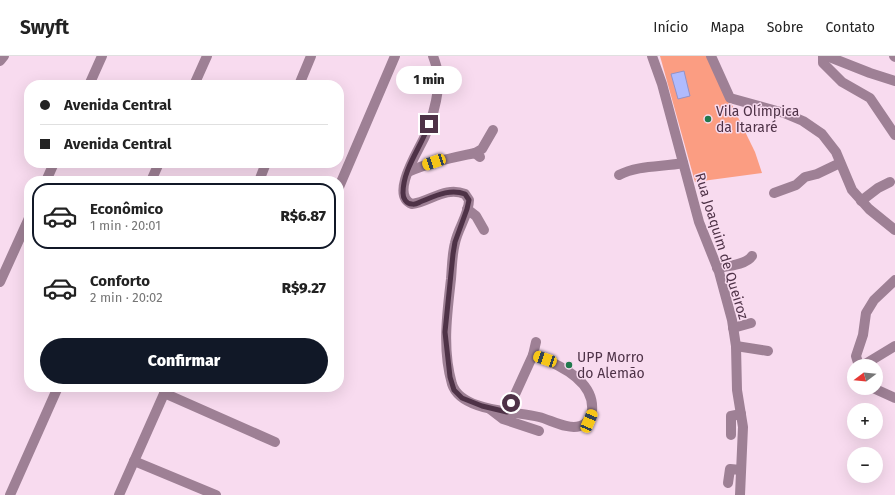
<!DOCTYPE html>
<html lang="pt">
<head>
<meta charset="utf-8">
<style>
	body { margin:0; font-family:"Fira Sans",sans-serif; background:#f2f2f2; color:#222; height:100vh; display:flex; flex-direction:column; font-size:15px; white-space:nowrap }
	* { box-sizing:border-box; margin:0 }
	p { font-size:13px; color:#767676 }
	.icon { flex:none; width:22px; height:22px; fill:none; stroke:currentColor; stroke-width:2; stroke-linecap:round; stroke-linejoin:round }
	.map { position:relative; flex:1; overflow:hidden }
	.sheet { position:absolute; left:24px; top:120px; width:320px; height:216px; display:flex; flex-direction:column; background:#fff; border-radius:16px; box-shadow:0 4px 16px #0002 }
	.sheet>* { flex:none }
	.banner { position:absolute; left:24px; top:24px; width:320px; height:88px; border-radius:16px; box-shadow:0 4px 16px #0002; display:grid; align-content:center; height:88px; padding:0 16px; background:#fff }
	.needle { width:26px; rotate:254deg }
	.controls { position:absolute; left:847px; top:303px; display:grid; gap:8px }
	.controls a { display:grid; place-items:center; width:36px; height:36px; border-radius:50%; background:#fff; box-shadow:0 4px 16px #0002; font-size:20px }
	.end { position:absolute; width:18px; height:18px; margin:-9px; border:5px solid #4e3247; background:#fff; box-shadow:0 0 0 2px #fff }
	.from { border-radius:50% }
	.bubble { position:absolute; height:28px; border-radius:14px; background:#fff; box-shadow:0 4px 16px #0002; font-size:13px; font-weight:800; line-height:28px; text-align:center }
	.car { position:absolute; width:12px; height:24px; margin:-12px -6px; border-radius:5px; box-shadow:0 0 3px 1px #0007; background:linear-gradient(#f5c518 24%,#345 0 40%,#f5c518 0 76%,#345 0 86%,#f5c518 0) }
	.banner b { display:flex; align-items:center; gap:14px; height:38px; font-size:15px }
	.banner b+b { border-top:1px solid #e0e0e0 }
	.banner i { width:10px; height:10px; background:#222 }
	ul { padding:7px 0 0; list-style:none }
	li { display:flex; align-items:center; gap:12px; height:66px; margin:0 8px 6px; padding:0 8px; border:2px solid transparent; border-radius:16px }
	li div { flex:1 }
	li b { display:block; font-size:15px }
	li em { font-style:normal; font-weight:800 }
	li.selected { border-color:#111827 }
	li>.icon { width:36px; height:36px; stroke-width:1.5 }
	.action { display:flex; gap:8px; margin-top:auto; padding:8px 16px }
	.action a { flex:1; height:46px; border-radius:24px; background:#111827; color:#fff; font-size:16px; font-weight:800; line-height:46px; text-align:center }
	header { display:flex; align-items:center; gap:24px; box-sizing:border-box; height:56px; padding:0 20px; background:#fff; border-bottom:1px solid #e0e0e0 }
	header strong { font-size:19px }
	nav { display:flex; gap:22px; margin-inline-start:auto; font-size:14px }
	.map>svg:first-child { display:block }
</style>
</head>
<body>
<header>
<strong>Swyft</strong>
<nav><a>Início</a><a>Mapa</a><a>Sobre</a><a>Contato</a></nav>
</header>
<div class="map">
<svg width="895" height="439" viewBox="0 0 895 439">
	<rect width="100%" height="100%" fill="#f8dbef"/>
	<path fill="#fb9d82" d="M660,0H708L755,96L762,117L695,126Z"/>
	<path fill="#b0bbfe" stroke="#9392c7" d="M684,15L690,40L678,43L671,18Z"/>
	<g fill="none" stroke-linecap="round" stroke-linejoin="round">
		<g stroke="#9e8095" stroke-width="10">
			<path d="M433,0C437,11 440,21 438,33C436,48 431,66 425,80C419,94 389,139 412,148C430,146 445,130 465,138L469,144C469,158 458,172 455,187C452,198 452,211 451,223C447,258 442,293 452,328C461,356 515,355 539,361C551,364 568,374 580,370C587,368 591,362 592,355C595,324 556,307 533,299"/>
			<path d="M652,0L662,28L699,166L719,216L732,264L736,290L737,334L743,371L740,439"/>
			<path d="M711,0L730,42L784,57L803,65L822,78L836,96L852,134L869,153L895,174"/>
			<path d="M823,0V7L842,26L870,42L895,79"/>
			<path d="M827,0L870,17L895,25"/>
			<path d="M894,0L895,1"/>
			<path d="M0,5L4,0"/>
			<path d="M89,29L102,0"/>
			<path d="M194,29L207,0"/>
			<path d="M299,29L311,0"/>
			<path d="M475,97L482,93L493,74"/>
			<path d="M408,116C430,106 452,102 475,97L480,101"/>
			<path d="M619,119C638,109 662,111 683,107"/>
			<path d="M46,125L54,107"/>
			<path d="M151,125L159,107"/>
			<path d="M259,125L266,107"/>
			<path d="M339,131L395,0"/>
			<path d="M774,137L796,129L805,121L817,118L840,107"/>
			<path d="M861,145L878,132L890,126"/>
			<path d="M467,153L476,160L484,174"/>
			<path d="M717,212C728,210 746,209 752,200"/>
			<path d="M0,226L29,162"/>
			<path d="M733,272L751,267"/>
			<path d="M736,290L768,295"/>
			<path d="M859,310L856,300L863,279L866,257L874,244L895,224"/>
			<path d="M862,310L895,290"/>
			<path d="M873,332L895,342"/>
			<path d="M164,337L275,386"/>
			<path d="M490,353L503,363L539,375"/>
			<path d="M507,356L533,299L536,286"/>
			<path d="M731,379V360L741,358"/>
			<path d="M134,405L216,439"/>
			<path d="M728,427L730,413L741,414"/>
			<path d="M10,439L58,331"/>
			<path d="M119,439L167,331"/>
		</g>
	</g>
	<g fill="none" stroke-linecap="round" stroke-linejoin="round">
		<path stroke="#4e3247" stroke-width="5" d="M429,68C422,90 403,112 403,137C403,142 406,148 412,148C415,149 418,147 420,146C435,140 450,132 465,138L469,144L467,153L455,186L453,198L445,276L450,321L454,334L462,342L482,350L507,356L511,347"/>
	</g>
	<g fill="#21794d" stroke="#f8dbef" stroke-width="1.5">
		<circle cx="708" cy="63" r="4"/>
		<circle cx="569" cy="309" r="4"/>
	</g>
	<g text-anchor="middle" stroke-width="3" stroke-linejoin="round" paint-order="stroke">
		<g font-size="14" fill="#4e3247" stroke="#f8dbef" text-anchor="start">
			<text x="716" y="60">Vila Olímpica<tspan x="716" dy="16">da Itararé</tspan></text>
			<text x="577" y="306">UPP Morro<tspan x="577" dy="16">do Alemão</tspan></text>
		</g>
		<g font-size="14" fill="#4e3247" stroke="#f8dbef">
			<text transform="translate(722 190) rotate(73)" y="5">Rua Joaquim de Queiroz</text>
		</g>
	</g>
</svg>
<div class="controls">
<a><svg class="needle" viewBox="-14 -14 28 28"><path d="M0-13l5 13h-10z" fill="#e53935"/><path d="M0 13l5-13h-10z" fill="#767676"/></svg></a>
<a>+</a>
<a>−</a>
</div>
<i class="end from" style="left:511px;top:347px"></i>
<i class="end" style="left:429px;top:68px"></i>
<div class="bubble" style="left:396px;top:10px;width:66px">1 min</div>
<i class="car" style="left:434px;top:106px;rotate:251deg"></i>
<i class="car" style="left:545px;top:303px;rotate:289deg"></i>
<i class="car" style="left:589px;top:365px;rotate:23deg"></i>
<div class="banner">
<b><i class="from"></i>Avenida Central</b>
<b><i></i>Avenida Central</b>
</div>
<section class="sheet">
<ul>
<li class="selected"><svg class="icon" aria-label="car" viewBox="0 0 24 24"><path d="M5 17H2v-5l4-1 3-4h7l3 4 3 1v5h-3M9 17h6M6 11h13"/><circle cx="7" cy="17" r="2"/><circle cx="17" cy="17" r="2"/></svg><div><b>Econômico</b><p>1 min · 20:01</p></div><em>R$6.87</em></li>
<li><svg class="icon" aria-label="car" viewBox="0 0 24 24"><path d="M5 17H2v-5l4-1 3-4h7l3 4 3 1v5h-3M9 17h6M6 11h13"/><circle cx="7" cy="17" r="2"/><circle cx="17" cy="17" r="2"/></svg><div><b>Conforto</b><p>2 min · 20:02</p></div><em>R$9.27</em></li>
</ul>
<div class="action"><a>Confirmar</a></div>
</section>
</div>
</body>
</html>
